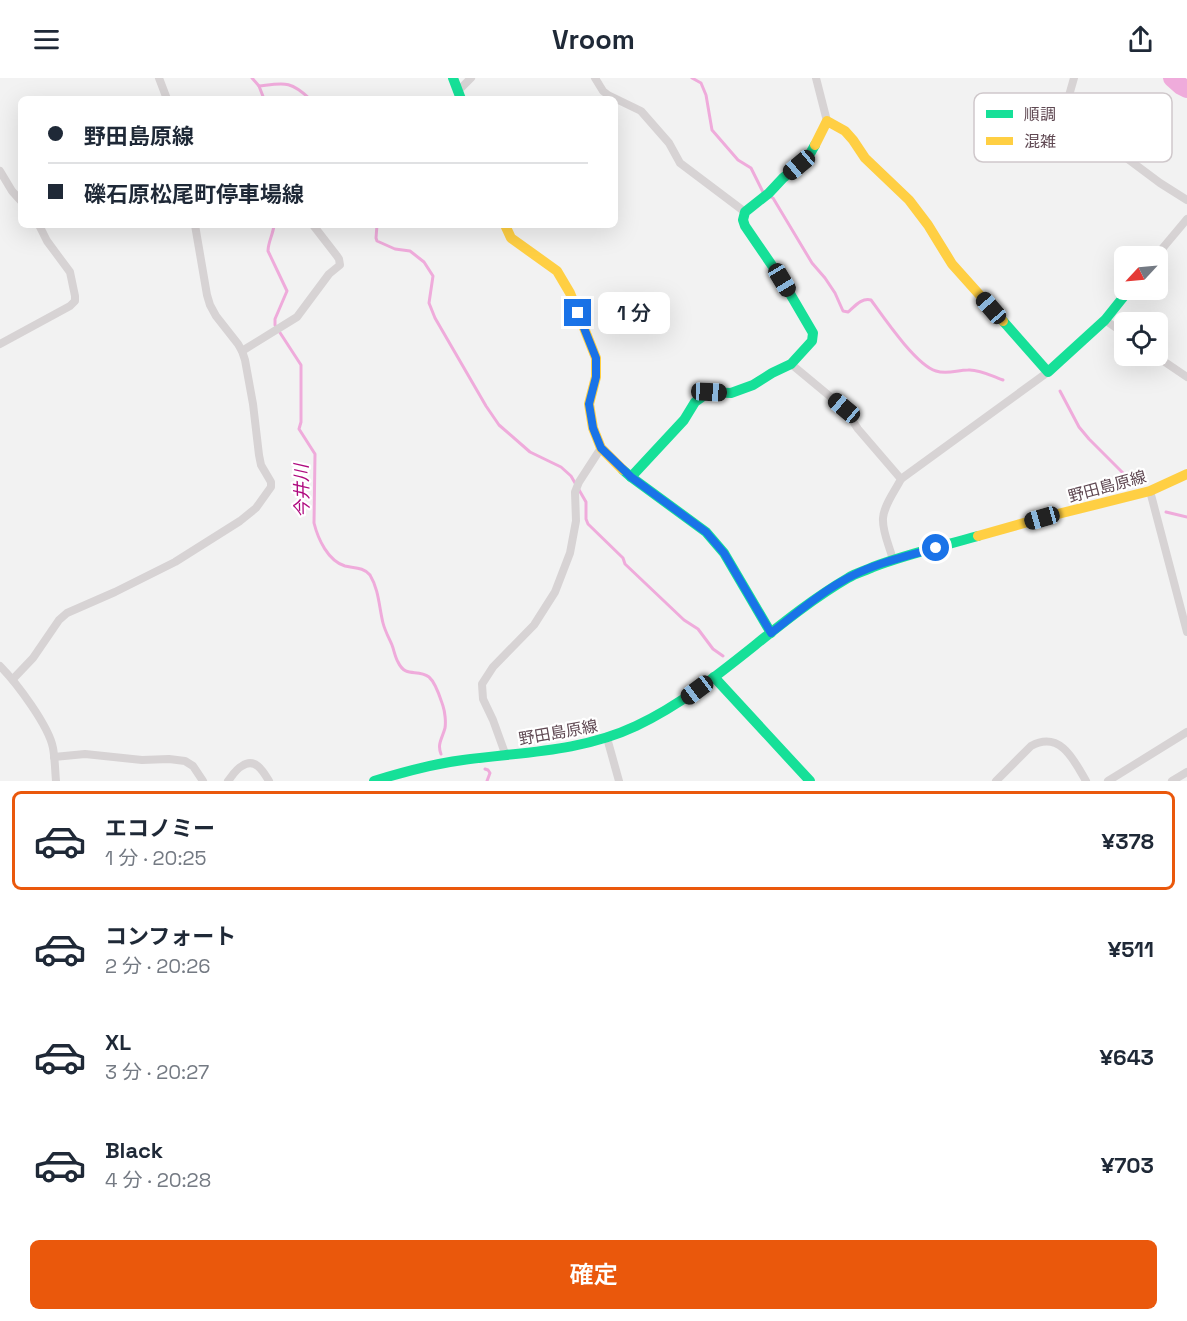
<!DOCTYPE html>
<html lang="ja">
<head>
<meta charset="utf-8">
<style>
	body { margin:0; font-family:"Space Grotesk","Noto Sans JP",sans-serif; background:#f6f6f7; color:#1f2937; height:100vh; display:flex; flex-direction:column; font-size:22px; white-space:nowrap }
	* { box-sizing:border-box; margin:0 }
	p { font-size:20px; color:#747a83 }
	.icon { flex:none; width:33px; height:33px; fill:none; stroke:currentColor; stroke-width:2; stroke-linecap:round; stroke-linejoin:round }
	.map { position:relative; height:703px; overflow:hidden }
	.drawer { display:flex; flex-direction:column; background:#fff; flex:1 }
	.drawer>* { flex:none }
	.banner { position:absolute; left:18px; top:18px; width:600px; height:132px; border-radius:9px; box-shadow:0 6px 24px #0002; display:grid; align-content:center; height:132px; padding:0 30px; background:#fff }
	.needle { width:39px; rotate:244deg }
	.controls { position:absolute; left:1114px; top:168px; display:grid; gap:12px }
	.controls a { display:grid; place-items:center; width:54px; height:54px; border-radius:9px; background:#fff; box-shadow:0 6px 24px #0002; font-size:30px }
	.end { position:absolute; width:27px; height:27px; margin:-14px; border:8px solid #1a73e8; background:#fff; box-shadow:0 0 0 3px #fff }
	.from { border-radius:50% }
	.bubble { position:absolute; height:42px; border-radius:9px; background:#fff; box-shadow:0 6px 24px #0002; font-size:20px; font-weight:600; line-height:42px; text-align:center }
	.car { position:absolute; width:18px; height:36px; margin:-18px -9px; border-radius:8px; box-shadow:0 0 4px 2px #0007; background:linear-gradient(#222 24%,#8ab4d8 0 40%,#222 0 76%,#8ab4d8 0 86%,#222 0) }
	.banner b { display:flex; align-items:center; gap:21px; height:57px; font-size:22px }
	.banner b+b { border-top:2px solid #e0e1e3 }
	.banner i { width:15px; height:15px; background:#1f2937 }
	ul { padding:10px 0 0; list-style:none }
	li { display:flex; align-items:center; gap:18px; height:99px; margin:0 12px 9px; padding:0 18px; border:3px solid transparent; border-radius:9px }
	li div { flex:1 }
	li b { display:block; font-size:22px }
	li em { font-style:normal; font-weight:600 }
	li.selected { border-color:#ea580c }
	li>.icon { width:54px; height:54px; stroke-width:1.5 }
	.primary-button { display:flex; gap:12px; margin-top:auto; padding:12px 30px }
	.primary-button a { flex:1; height:69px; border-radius:9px; background:#ea580c; color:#fff; font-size:24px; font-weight:600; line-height:69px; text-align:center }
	header { display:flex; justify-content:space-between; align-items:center; height:78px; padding:0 30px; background:#fff; font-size:27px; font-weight:600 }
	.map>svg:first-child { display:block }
</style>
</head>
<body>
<header><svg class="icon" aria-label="menu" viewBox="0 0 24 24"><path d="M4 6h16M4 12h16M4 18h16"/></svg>Vroom<svg class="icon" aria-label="share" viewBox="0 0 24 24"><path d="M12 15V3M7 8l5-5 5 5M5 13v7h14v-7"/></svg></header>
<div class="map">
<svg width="1187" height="703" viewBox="0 0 1187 703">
	<rect width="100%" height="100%" fill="#f2f2f2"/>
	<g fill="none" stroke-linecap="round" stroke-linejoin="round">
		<g stroke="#efabdb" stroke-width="3">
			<path d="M252,0L259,8L264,21"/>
			<path d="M692,0L701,5L706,17L712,52L738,82L751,90L764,116L773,120L812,185L825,200L835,215L843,233L848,234C854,229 862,219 871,222C884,240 916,287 936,293C947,297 957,292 968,292C979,291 992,298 1003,302"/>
			<path d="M259,8C284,5 290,2 310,21"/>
			<path d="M274,147C273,157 268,164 268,173L287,213L275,241V247L301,287V344L299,351L315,376L314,445C318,461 328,483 345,488C353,490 364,489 370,497C379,512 379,529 383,545C385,553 389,560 392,567C394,572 395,579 398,584C406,601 417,590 429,599C436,605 440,619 443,628C445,634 446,644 445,650C442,661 437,666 441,676"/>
			<path d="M377,147L376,160L377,163L395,171L410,173L424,184L433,198L429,225L435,240L486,328L499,347L530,374L561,389L571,398L586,424V441L588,446L623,480L625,486L684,542L698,551L713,571L723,578"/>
			<path d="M1060,313L1079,349L1089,361L1123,395"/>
			<path d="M1166,434L1187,439"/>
			<path d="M485,691L488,692L490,695L487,703"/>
		</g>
		<path stroke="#efabdb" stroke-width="18" d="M1172,0L1181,8L1187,11"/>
		<g stroke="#d7d3d4" stroke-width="8">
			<path d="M159,0L167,21"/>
			<path d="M595,0L603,13L608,17L641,33L669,65L680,85L745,134"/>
			<path d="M816,0L827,43"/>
			<path d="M1074,0L1066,28L1069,37L1160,105L1187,122"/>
			<path d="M458,13L471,0"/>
			<path d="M0,93L12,113L21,123"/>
			<path d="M1156,178L1187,141"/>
			<path d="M1105,242L1125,256"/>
			<path d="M0,266L70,228L75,223V218L70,194L47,163L39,147"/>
			<path d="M242,273L297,239L329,196L340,187L339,181L337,178L313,147"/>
			<path d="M1156,278L1187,299"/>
			<path d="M791,286L844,330L858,351L901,401L1048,294"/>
			<path d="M1150,413L1187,554"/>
			<path d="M893,482C890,469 882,454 883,440C884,427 895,413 901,401"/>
			<path d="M0,588C16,604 49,648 53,670C55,681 55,692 56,703"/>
			<path d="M13,601L33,580L59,542L67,535L115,514L175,484L240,443L256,430L271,409V404L261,387L259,377L253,326L245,282L242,273L238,266L216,238L210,227L207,217L195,147"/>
			<path d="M607,660L619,703"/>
			<path d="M506,678L493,642L483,621L482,606L493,589L534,547L555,514L570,475L576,443L575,414L579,404L601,370"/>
			<path d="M54,679L85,676L142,682L169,681L185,683L193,688L203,703"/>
			<path d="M228,703C232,698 236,691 242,688C255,679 263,693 269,703"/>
			<path d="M996,703L1031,668C1060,652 1074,682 1086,703"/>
			<path d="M1108,703L1187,654"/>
			<path d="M1172,703L1187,694"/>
		</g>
		<g stroke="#16e098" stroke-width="10">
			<path d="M453,0L461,21"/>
			<path d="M1003,243L1048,294L1105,242L1129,212"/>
			<path d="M623,392L631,399L706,454L724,475L771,555"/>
			<path d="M631,399L684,342L695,324L709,314L731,315L753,307L772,295L791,286L812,263L813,255L782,202L745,148L743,142L745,134L769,115L783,100L807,81L815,67"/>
			<path d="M714,599L810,703"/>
			<path d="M374,703C403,694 432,686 463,682C521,674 581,674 636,648C713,612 774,543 848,500C856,495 865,493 873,489C907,476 943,468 978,458"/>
		</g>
		<g stroke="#ffcf43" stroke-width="10">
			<path d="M815,67L827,43L845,53L853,62L865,80L909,122L928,147L952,186L1003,243"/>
			<path d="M505,147L511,160L557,193L570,215L596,280V299L589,326L593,350L601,370L623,392"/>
			<path d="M978,458L1042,440L1150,413L1187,396"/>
		</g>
	</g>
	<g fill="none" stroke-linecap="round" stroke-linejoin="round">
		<path stroke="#1a73e8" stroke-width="8" d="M578,235L596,280V299L589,326L593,350L601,370L631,399L706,454L724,475L771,555C793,538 815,519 839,505C868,487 903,479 936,470"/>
	</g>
	<g text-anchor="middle" stroke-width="4.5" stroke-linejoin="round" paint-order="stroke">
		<g font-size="16" fill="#5f4852" stroke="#fff">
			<text transform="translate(1107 408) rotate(-15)" y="6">野田島原線</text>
			<text transform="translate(558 654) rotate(-10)" y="6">野田島原線</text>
		</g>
		<g font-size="18" font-style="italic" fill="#af0a7f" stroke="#fff">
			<text transform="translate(302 413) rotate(-91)" y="6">今井川</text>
		</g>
	</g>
	<rect x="974" y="15" width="198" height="69" rx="9" fill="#fff" stroke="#cfc8cb" stroke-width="1.5"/>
	<rect x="986" y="32" width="27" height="8" fill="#16e098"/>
	<rect x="986" y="59" width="27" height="8" fill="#ffcf43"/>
	<g font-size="16" fill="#5f4852">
		<text x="1024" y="42">順調</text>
		<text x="1024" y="69">混雑</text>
	</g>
</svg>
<div class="controls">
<a><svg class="needle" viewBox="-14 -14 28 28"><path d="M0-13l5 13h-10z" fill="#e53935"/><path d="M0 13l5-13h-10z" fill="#747a83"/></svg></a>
<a><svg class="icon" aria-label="locate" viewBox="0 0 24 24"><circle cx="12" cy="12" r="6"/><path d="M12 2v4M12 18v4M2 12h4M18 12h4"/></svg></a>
</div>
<i class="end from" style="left:936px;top:470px"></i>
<i class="end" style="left:578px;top:235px"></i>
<div class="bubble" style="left:598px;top:214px;width:72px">1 分</div>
<i class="car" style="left:799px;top:87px;rotate:230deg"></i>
<i class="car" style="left:782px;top:202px;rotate:149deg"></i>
<i class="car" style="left:991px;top:230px;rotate:319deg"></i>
<i class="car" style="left:709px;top:314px;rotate:93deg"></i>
<i class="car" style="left:844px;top:330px;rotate:310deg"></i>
<i class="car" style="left:1042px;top:440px;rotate:254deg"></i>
<i class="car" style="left:697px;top:612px;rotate:233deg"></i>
<div class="banner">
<b><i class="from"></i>野田島原線</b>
<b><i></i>礫石原松尾町停車場線</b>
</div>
</div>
<section class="drawer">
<ul>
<li class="selected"><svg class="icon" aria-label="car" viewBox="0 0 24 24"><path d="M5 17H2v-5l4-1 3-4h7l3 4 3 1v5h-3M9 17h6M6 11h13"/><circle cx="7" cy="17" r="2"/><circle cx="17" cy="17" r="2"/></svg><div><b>エコノミー</b><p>1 分 · 20:25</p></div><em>¥378</em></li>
<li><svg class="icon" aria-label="car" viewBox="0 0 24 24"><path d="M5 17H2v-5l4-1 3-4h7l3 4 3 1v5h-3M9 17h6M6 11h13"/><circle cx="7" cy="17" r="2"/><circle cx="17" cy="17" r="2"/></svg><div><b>コンフォート</b><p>2 分 · 20:26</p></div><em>¥511</em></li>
<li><svg class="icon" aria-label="car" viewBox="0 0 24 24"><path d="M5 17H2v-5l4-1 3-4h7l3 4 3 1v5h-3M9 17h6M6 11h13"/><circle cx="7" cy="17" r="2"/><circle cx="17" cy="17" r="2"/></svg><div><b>XL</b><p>3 分 · 20:27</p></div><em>¥643</em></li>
<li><svg class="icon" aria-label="car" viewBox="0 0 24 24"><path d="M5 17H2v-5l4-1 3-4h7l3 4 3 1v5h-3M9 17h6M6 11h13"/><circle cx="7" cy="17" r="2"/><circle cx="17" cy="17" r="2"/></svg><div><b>Black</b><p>4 分 · 20:28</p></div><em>¥703</em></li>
</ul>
<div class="primary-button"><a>確定</a></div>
</section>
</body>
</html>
